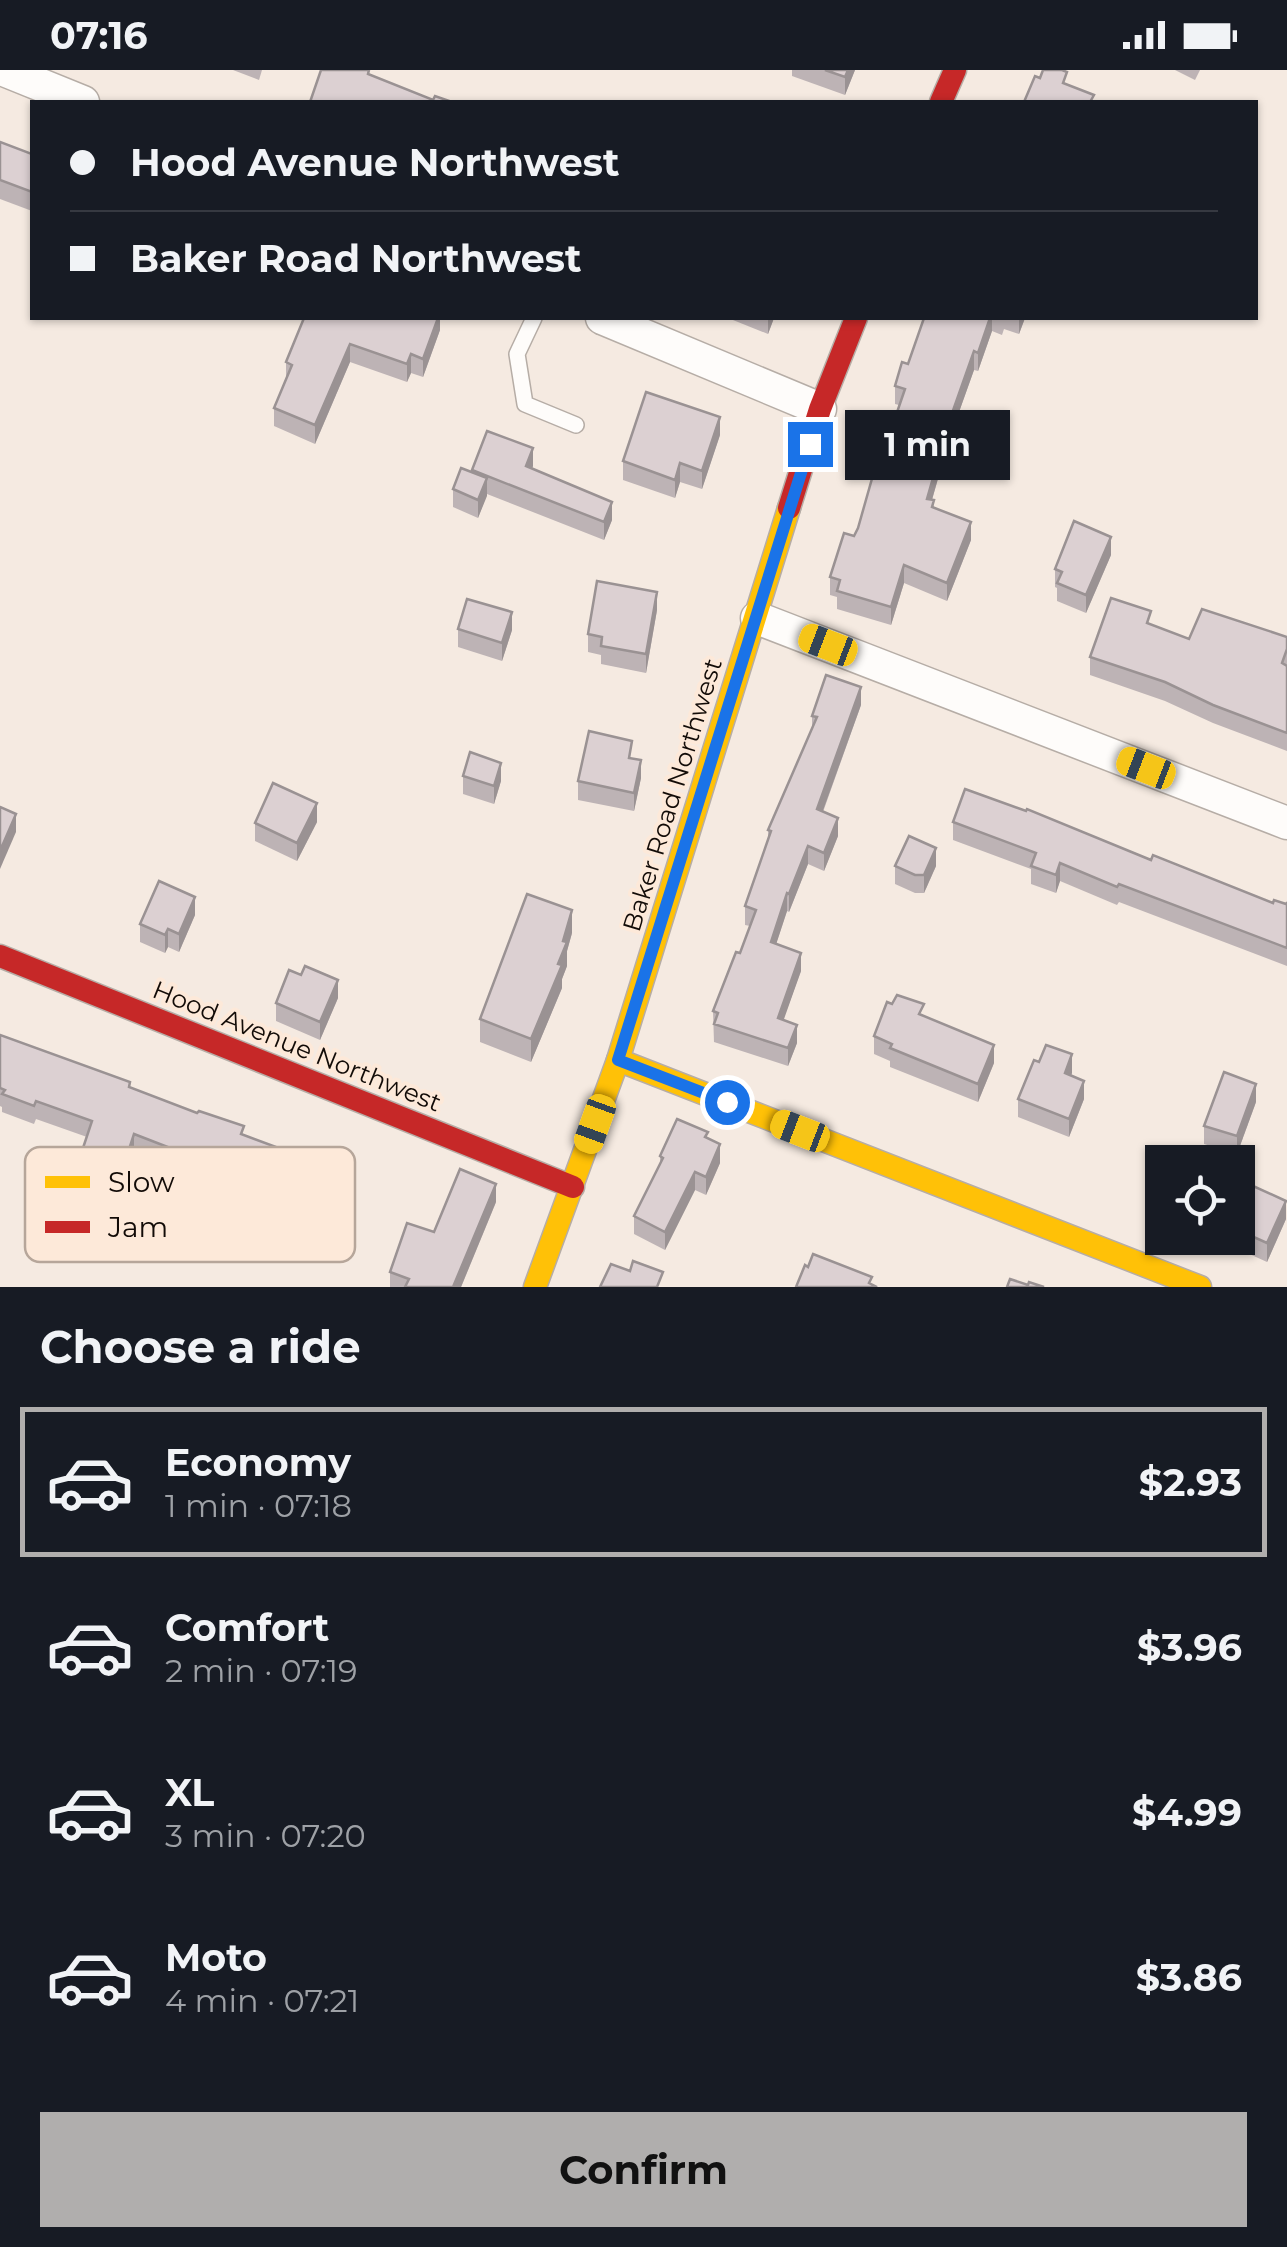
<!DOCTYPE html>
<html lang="en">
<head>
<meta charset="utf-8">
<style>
	body { margin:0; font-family:Montserrat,sans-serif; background:#242831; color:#f1f3f6; height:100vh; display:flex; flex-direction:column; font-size:38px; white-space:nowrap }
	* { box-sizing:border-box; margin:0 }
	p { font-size:32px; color:#9ea1a6 }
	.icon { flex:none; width:55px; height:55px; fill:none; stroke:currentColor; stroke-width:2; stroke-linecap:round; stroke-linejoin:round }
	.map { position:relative; height:1217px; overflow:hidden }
	.drawer { display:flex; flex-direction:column; background:#171b24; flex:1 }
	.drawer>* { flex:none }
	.guide { position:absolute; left:30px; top:30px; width:1228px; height:220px; border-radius:0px; box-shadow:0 2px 8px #0004; display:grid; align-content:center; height:220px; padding:0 40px; background:#171b24 }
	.tools { position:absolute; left:1145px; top:1075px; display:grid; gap:20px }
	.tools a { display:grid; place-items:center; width:110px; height:110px; border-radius:0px; background:#171b24; box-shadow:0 2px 8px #0004; font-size:50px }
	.end { position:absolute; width:45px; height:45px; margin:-22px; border:12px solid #1a73e8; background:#fff; box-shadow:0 0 0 5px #fff }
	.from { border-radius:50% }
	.bubble { position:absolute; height:70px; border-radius:0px; background:#171b24; box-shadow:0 2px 8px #0004; font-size:32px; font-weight:700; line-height:70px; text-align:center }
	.car { position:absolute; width:30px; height:60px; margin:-30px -15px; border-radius:12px; box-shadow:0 0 8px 2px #0007; background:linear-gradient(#f5c518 24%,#345 0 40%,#f5c518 0 76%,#345 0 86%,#f5c518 0) }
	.guide b { display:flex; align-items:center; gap:35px; height:95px; font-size:38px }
	.guide b+b { border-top:2px solid #363941 }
	.guide i { width:25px; height:25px; background:#f1f3f6 }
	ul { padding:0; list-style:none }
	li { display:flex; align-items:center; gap:30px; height:150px; margin:0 20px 15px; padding:0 20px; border:5px solid transparent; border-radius:0px }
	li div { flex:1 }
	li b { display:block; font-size:38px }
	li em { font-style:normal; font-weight:700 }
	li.current { border-color:#b0aead }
	li>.icon { width:90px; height:90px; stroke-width:1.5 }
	h2 { padding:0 40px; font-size:45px; line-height:120px }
	.primary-button { display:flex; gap:20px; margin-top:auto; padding:20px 40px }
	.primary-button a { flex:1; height:115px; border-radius:0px; background:#b0aead; color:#111; font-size:40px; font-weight:700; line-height:115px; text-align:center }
	.status { display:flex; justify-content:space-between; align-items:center; height:70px; padding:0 50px; background:#171b24; direction:ltr }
	.status svg { height:28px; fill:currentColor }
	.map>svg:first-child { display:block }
</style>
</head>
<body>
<div class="status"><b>07:16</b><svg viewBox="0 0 49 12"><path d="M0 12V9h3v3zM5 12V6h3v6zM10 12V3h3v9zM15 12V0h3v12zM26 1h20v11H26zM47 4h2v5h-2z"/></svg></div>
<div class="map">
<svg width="1287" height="1217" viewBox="0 0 1287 1217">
	<rect width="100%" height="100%" fill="#f5eae1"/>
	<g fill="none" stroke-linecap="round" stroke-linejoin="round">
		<defs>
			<path id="lane" d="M534,248L517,284L525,334L576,355"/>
			<g id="street">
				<path d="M4,0L83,32"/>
				<path d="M602,248L820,339"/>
				<path d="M757,548L1287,753"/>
			</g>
			<g id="slow">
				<path d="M618,990L1200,1217"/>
				<path d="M535,1217L618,990L789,438"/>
			</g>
			<g id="jam">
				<path d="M941,32L955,0"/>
				<path d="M789,438L820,339L856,248"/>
				<path d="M0,886L573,1117"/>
			</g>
		</defs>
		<use href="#lane" stroke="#b6ada6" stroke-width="18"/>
		<use href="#street" stroke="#b6ada6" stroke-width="35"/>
		<use href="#slow" stroke="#b6ada6" stroke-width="25"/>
		<use href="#jam" stroke="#b6ada6" stroke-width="25"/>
		<use href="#lane" stroke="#fefcfa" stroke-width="15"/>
		<use href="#street" stroke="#fefcfa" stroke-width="32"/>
		<use href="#slow" stroke="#ffc107" stroke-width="22"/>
		<use href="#jam" stroke="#c62828" stroke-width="22"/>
	</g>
	<g fill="#bdb3b5">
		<path d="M233,0H262L259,10Z"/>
		<path d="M792,0H855L845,25L792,6Z"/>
		<path d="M1175,0H1200L1195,10Z"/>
		<path d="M0,72L32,84V141L0,129Z"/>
		<path d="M440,248V260L423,307L411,303L407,312L350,292L315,374L274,356V338L286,309V292Z"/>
		<path d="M728,248H774L768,264Z"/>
		<path d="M924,248H1025L1019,264L1004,259L1002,265L992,261L978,301L974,300L949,370L932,430L934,437L971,470L947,531L904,513L891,555L837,539V527L830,525V507L858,458L872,408L869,407V388L891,360L899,335L895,334V316L908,294Z"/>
		<path d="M720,365L702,419L680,412L675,428L623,410V391Z"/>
		<path d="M533,396L532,398L612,450L604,470L487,424L478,448L453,437V419L472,403V400Z"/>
		<path d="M1111,485L1086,543L1057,531V518L1055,517V499Z"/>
		<path d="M657,540L646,603L601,594V585L588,582V564Z"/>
		<path d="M1151,555L1189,569L1287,567V681L1213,653L1165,631L1090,605V587Z"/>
		<path d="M458,559L512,560L502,591L458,577Z"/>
		<path d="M861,635L823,742L838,766L824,801L808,794L789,842L787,841L776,874L801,901L783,950L797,973L788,996L714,972L713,941L740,883L750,856L745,855V836L768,772V760L812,658V646Z"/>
		<path d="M632,688L641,708L634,741L578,730V711Z"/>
		<path d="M463,706L501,711L494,734L463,724Z"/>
		<path d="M317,752L297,791L255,771V753Z"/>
		<path d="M953,752L1151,790L1273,833L1286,834L1287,833V896L1119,832L1117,835L1060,811L1056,823L1031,814V799L953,770Z"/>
		<path d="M895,796H936L924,823H915L895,814Z"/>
		<path d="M195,845L179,882L168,877L165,883L140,872V854Z"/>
		<path d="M572,863L567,881V896L562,909V918L531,992L480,972V949Z"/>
		<path d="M338,928L320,970L276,951V933Z"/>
		<path d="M924,946L994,993L978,1032L890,997V991L874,984V966Z"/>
		<path d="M0,965L244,1066L303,1105L290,1142L216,1116L214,1121L188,1112V1103L134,1082L123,1116L81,1103V1084L87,1067L36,1049L34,1054L2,1042V1037L0,1036Z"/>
		<path d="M1072,1003L1071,1005L1084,1029L1069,1067L1018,1047V1029Z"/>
		<path d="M1256,1032L1237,1084L1204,1074V1056Z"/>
		<path d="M708,1069L720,1093L706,1125L695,1120L665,1180L634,1164V1146L660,1094V1086Z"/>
		<path d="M1238,1121L1286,1149L1267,1192L1223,1172V1168H1238Z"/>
		<path d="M496,1132L461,1217H390V1202L434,1162Z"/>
	</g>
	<g fill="#9a9293">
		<path d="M848,0H855L845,25V7Z"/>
		<path d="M438,248H440V260L423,307V289Z"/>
		<path d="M768,248H774L768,264Z"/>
		<path d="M990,248H992V261L978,301V283Z"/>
		<path d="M1019,248H1025L1019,264Z"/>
		<path d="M350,274V292L315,374V355Z"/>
		<path d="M974,281V300L949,370L927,447V429L949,352Z"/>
		<path d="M411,284V303L407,312V294Z"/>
		<path d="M720,347V365L702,419V401Z"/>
		<path d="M533,378V396L526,414V396Z"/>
		<path d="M680,393V412L675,428V410Z"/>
		<path d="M487,408V426L478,448V430Z"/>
		<path d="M612,432V450L604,470V452Z"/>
		<path d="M971,452V470L947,531V513Z"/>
		<path d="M1111,467V485L1086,543V525Z"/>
		<path d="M904,495V513L891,555V537Z"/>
		<path d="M657,522V540L646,603V584Z"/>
		<path d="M512,542V560L502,591V573Z"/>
		<path d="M861,617V635L817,757V739Z"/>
		<path d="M641,690V708L634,741V723Z"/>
		<path d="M501,693V711L494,734V716Z"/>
		<path d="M317,733V752L297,791V773Z"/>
		<path d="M16,744V762L0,799V781Z"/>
		<path d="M838,748V766L824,801V783Z"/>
		<path d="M808,776V794L789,842V824Z"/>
		<path d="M936,778V796L924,823V805Z"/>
		<path d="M1060,793V811L1056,823V805Z"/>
		<path d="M787,823V841L771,890V872Z"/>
		<path d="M195,827V845L179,882V864Z"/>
		<path d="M572,840V863L567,881V896L562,909V918L531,992V969L558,894L563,871Z"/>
		<path d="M168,859V877L165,883V865Z"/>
		<path d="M801,883V901L778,966V948Z"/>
		<path d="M338,910V928L320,970V952Z"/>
		<path d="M797,955V973L788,996V978Z"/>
		<path d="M994,975V993L978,1032V1014Z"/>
		<path d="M1072,984V1003L1065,1021V1003Z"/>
		<path d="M1084,1011V1029L1069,1067V1049Z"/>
		<path d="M1256,1014V1032L1237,1084V1066Z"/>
		<path d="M134,1064V1082L123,1116V1098Z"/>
		<path d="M720,1074V1093L706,1125V1107Z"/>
		<path d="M303,1087V1105L290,1142V1124Z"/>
		<path d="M695,1102V1120L665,1180V1162Z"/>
		<path d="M496,1114V1132L461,1217H453Z"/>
		<path d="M1286,1131V1149L1267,1192V1173Z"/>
	</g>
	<g fill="#dcd0d2" stroke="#9a9293" stroke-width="2.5">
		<path d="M321,0H369L368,4L433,30L435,26L452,32H310Z"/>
		<path d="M825,0H848L845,7Z"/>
		<path d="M1043,0H1062L1067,2L1063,13L1094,25L1090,32H1024L1035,6L1040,8Z"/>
		<path d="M0,72L32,84V122L0,110Z"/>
		<path d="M304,248H438L423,289L411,284L407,294L350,274L315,355L274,338L292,295L286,292Z"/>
		<path d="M924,248H990L978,283L974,281L949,352L927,429L934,430L932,437L971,452L947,513L904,495L891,537L837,521L840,510L830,507L844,463L854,466L858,458L877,391L869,388L877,362L886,365L888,359L891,360L905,319L895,316L902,292L908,294Z"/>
		<path d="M646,322L720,347L702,401L680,393L675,410L623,391Z"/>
		<path d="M487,361L533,378L526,396L612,432L604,452L472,400Z"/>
		<path d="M461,398L487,408L478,430L453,419Z"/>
		<path d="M1074,451L1111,467L1086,525L1057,513L1062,502L1055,499Z"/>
		<path d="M597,511L657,522L646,584L601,576L602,567L588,564Z"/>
		<path d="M1111,528L1151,541L1147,553L1189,569L1202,539L1287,567V579L1282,593L1287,596V663L1213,635L1165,612L1090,587Z"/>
		<path d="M467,529L512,542L502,573L458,559Z"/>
		<path d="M826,605L861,617L817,739L838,748L824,783L808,776L789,824L787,823L771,872L801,883L778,948L797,955L788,978L714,954L718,943L713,941L736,882L740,883L756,840L745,836L771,761L768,760L817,647L812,646Z"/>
		<path d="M589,661L632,671L629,688L641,690L634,723L578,711Z"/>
		<path d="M470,682L501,693L494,716L463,706Z"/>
		<path d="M273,713L317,733L297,773L255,753Z"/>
		<path d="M965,719L1026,741L1027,739L1151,790L1153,785L1273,833L1274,830L1286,834L1287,833V878L1119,814L1117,817L1060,793L1056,805L1031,796L1036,783L953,752Z"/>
		<path d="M0,737L16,744L0,781Z"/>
		<path d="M909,766L936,778L924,805H915L895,796Z"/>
		<path d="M159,811L195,827L179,864L168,859L165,865L140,854Z"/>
		<path d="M527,824L572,840L563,871L567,872L558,894L562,895L531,969L480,949Z"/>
		<path d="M305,896L338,910L320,952L276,933L289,900L301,905Z"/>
		<path d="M897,925L924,934L919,944L994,975L978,1014L890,978L892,974L874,966L887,932L892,934Z"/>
		<path d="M0,965L130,1012L129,1017L197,1043L199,1041L244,1056L241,1064L303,1087L290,1124L216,1098L214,1103L188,1094L191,1086L134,1064L123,1098L81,1084L92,1051L36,1031L34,1036L2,1024L5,1020L0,1018Z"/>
		<path d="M1046,975L1072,984L1065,1003L1084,1011L1069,1049L1018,1029L1034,990L1039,992Z"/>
		<path d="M1224,1002L1256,1014L1237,1066L1204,1056Z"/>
		<path d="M677,1049L708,1062L705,1067L720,1074L706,1107L695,1102L665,1162L634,1146L663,1088L660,1086Z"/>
		<path d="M460,1099L496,1114L453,1217H405L409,1209L390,1202L407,1153L434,1162Z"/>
		<path d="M1242,1111L1286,1131L1267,1173L1238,1160V1121Z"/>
		<path d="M813,1184L872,1207L869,1213L877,1217H796L805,1195L808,1197Z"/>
		<path d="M633,1191L663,1202L657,1217H600L611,1194L630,1201Z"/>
		<path d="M1010,1209L1028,1215L1029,1212L1044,1217H1007Z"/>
	</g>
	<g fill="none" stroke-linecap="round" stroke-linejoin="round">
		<path stroke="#1a73e8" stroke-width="12" d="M727,1032L618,990L810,374"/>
	</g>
	<g text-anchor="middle" stroke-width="8" stroke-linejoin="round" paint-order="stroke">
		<g font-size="25" fill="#120b07" stroke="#fde9d9">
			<text transform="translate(672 725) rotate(-73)" y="9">Baker Road Northwest</text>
			<text transform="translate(297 976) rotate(22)" y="9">Hood Avenue Northwest</text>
		</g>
	</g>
	<rect x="25" y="1077" width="330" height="115" rx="15" fill="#fde9d9" stroke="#b6a69a" stroke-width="2.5"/>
	<rect x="45" y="1106" width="45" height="12" fill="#ffc107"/>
	<rect x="45" y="1151" width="45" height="12" fill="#c62828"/>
	<g font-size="28" fill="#120b07">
		<text x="108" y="1122">Slow</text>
		<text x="108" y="1167">Jam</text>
	</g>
</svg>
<div class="tools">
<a><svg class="icon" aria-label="locate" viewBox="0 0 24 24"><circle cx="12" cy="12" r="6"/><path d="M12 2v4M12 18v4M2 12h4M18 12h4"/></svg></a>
</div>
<i class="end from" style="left:727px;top:1032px"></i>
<i class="end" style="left:810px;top:374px"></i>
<div class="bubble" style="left:845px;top:340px;width:165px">1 min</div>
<i class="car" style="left:828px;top:575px;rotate:291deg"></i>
<i class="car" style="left:1146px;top:698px;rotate:291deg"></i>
<i class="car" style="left:595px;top:1054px;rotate:200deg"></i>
<i class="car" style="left:800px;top:1061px;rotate:291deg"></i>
<div class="guide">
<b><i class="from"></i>Hood Avenue Northwest</b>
<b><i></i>Baker Road Northwest</b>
</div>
</div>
<section class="drawer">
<h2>Choose a ride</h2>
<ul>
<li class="current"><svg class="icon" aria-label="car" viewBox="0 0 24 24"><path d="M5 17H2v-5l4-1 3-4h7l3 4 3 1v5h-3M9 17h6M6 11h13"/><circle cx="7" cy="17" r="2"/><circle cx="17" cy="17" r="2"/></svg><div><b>Economy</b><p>1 min · 07:18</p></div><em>$2.93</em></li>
<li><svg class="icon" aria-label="car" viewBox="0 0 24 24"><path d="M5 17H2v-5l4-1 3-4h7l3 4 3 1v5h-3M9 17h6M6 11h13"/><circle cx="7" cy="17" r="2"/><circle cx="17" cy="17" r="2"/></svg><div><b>Comfort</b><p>2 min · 07:19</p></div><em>$3.96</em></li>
<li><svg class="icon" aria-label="car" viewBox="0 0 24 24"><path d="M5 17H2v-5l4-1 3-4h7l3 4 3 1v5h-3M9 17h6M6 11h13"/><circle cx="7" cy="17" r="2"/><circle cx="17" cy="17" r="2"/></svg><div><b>XL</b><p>3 min · 07:20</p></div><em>$4.99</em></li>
<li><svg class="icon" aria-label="car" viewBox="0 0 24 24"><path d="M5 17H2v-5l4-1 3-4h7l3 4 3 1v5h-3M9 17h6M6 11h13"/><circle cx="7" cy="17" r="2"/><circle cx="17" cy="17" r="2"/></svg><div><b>Moto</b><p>4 min · 07:21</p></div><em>$3.86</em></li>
</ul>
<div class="primary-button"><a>Confirm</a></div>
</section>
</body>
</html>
